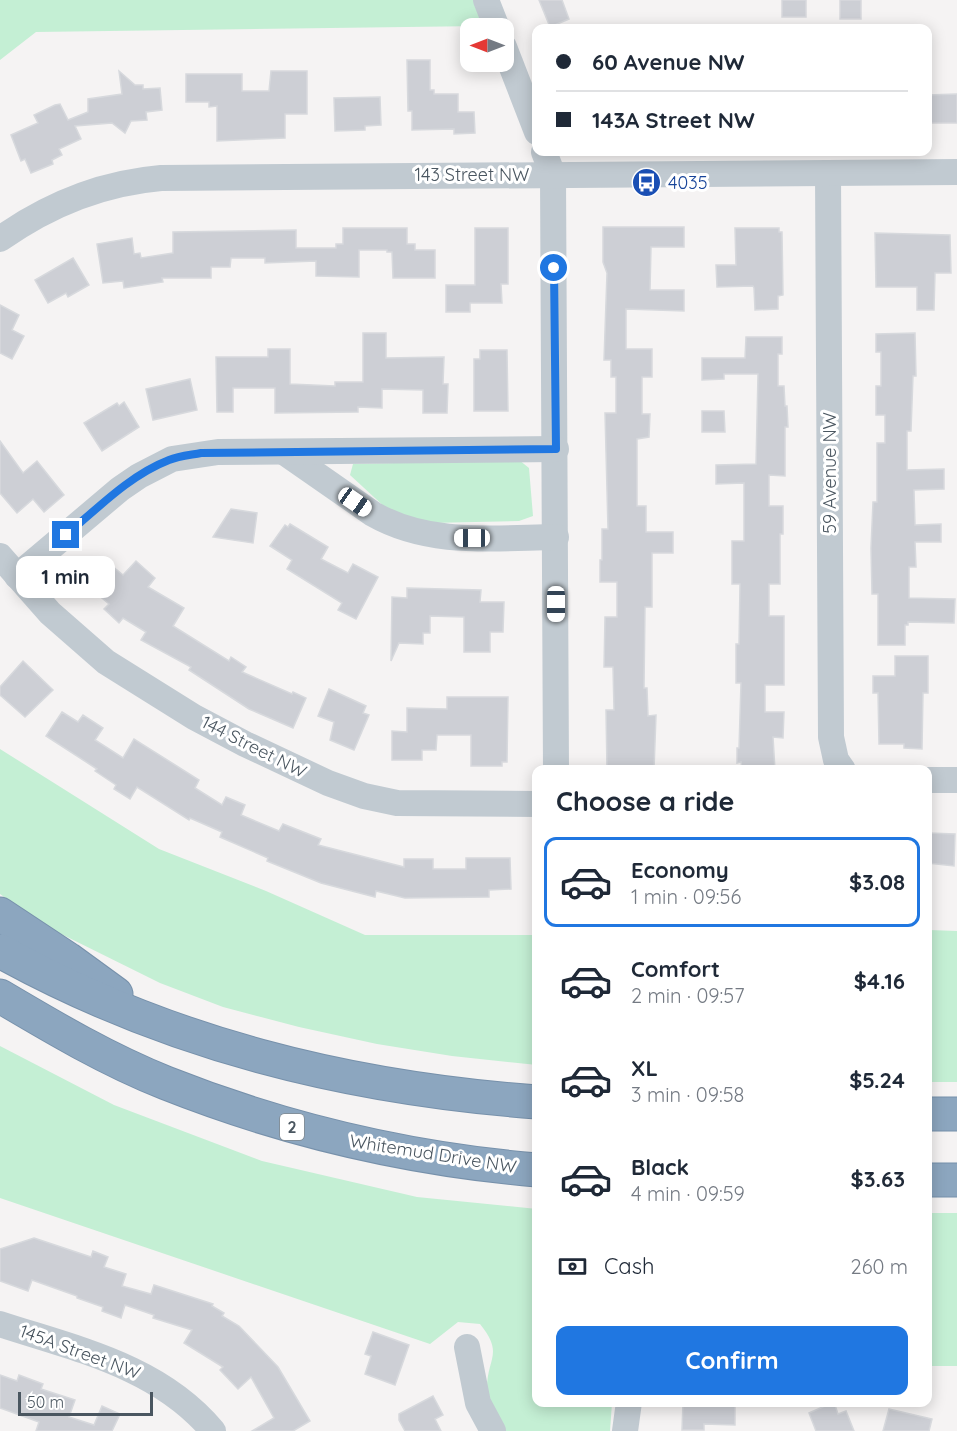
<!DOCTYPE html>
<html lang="en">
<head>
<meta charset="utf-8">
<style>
	body { margin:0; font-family:Quicksand,sans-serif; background:#f2f2f3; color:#1f2937; height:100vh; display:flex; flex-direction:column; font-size:22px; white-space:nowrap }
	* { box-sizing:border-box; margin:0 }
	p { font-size:20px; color:#747a83 }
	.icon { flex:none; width:33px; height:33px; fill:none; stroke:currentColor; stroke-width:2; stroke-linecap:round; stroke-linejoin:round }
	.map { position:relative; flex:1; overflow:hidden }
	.sheet { position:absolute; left:532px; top:765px; width:400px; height:642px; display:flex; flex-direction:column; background:#fff; border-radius:12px; box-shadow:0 3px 15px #0003 }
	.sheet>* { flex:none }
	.top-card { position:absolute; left:532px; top:24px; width:400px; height:132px; border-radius:12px; box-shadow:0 3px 15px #0003; display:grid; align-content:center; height:132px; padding:0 24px; background:#fff }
	.needle { width:39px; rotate:270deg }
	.buttons { position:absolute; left:460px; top:18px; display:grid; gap:12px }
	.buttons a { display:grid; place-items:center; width:54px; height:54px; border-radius:12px; background:#fff; box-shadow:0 3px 15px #0003; font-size:30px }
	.scale { position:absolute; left:18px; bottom:15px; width:135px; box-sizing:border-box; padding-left:6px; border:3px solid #4a5660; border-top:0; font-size:16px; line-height:21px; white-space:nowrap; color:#4a5660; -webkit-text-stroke:4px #fff; paint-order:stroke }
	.end { position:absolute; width:27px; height:27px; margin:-14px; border:8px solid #2077e1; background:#fff; box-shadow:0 0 0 3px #fff }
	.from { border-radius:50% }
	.bubble { position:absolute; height:42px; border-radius:12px; background:#fff; box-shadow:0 3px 15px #0003; font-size:20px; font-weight:800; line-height:42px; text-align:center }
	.car { position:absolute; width:18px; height:36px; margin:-18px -9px; border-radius:8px; box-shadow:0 0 4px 2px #0007; background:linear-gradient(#fff 24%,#345 0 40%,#fff 0 76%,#345 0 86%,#fff 0) }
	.top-card b { display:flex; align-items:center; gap:21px; height:57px; font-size:22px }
	.top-card b+b { border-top:2px solid #e0e1e3 }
	.top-card i { width:15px; height:15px; background:#1f2937 }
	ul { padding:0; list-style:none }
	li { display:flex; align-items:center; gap:18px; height:90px; margin:0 12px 9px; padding:0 12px; border:3px solid transparent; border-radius:12px }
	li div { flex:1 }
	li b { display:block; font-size:22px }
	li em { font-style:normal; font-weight:800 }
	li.selected { border-color:#2077e1 }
	li>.icon { width:54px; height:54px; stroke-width:1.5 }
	h2 { padding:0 24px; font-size:27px; line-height:72px }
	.pay { display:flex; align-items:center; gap:15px; height:66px; padding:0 24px; font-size:22px }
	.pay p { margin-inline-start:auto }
	.button { display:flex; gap:12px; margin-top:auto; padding:12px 24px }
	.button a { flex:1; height:69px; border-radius:12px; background:#2077e1; color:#fff; font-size:24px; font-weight:800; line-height:69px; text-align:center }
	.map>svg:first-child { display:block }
</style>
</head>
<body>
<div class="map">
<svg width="957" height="1431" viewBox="0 0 957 1431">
	<rect width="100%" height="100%" fill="#f5f3f3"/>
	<g fill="#c4efd4">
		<path d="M0,0H476L482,26L36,32L0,60Z"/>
		<path d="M519,460L529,468L533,516L519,521L430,523L389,511L350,475L353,464Z"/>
		<path d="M0,749L159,849L266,891L365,935H532L533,961L537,973V1065L452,1056L377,1044L299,1027L223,1007L160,983L45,926L0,894Z"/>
		<path d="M929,930L957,931V1082H929Z"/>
		<path d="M0,1046L114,1105L262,1161L417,1197L537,1209V1402L612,1403L610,1431H504C499,1420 488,1404 487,1391C486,1358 505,1355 480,1324L458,1322L430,1344L0,1198Z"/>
		<rect x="929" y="1213" width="28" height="153"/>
	</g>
	<g fill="#cdcfd5" stroke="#d7d9dd" stroke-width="1.5">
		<path d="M539,0H562L569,19L550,27Z"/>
		<rect x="782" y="0" width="24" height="17"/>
		<rect x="840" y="0" width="21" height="19"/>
		<path d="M407,60H430V90H434V94H458V112H474L475,133L454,134V129L412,130V111H408Z"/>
		<path d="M119,71L135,85H143V89L160,88L162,110L146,112L147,120L131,121L125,133L112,123L75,126L81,139L59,149L62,155L52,160L53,164L31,173L25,159L21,161L11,135L38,123L34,115L55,105L60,104L68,120L88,112V99L122,94Z"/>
		<path d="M271,71H307V114H285V138L217,141V106L209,107V102H186V74H242V91H269Z"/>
		<path d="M957,94V123H928V95Z"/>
		<path d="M380,97L381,125L365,126V130L335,131L334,98Z"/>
		<path d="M603,227H684V247H651L650,290H684V311L626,309V349H652V377H642V414H650L649,437L637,439V506H646V532H673V553H652V607H645L644,688H647L648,716L656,715L654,770H607L606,710H614L613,667H604L605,617H617V582H600V560H602V529H608L605,413H616V377H611V360H604L607,273L603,262Z"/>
		<path d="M343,228H407V244H415V250H435V278H393L392,252H387V250H359V277L316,276V261L265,263V258H231L230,267H211V278H162L163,282L124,288L123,281L103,283L97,244L132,238L134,254L140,253L141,258L173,253V232L296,230V248H336V244H343Z"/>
		<path d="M475,228H508V284H501L502,303H470V312H446V285H475Z"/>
		<path d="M735,228H779V232H782L783,295L778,296V309L755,310L754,288L753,286L717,287L716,265H736Z"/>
		<path d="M875,233L950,235L951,273H935L934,310H917V287H876Z"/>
		<path d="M73,258L89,285L68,297L66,293L48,303L35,280Z"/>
		<path d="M0,305L19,315L12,330L24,336L12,359L0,353Z"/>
		<path d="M363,333H386V358L444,357L443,384H448L447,413H423V390L382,389V408L358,407V412L275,413V388H233V412H217L216,357H268V349H290V384L335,386V382H363Z"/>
		<path d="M915,333L916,376H913L911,431H907V470L944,469V489L914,490L915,525L941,524V542H915L916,567H909V598L955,599L954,623L908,622V625H905V645H878V594H872L871,548L873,502H877V443H885V415H876V386H881V352H876V334Z"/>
		<path d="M746,337H782V354H778V386H784L785,406H787L788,427H785V476L769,475V506H783V534H780V584H769V616H784V685H765V712H784L783,738L773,737L775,770H742L741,762L737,763V748H739L741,683H736V644H739L740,584H732V541H744V483L716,484V465L756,464L758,374H724V379L702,380V358H745Z"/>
		<path d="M480,350H507L508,411H474V359H480Z"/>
		<path d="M190,379L197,410L153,420L146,389Z"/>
		<path d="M124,402L139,427L102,451L84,423L117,403L119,406Z"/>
		<path d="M702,411H724L725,432H702Z"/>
		<path d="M0,441L23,473L37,461L64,495L44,512L33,499L17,513L0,493Z"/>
		<path d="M231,509L257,513L253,543L213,537Z"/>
		<path d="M290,524L328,547L321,559L348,573L353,564L378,577L356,619L338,610L342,603L287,569L292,560L270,546L285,525L288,527Z"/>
		<path d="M136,561L155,578L148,587L184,608L173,626L229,661L231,657L246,667L242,672L292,694L293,692L306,698L293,728L249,709L189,670L191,667L141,640L146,632L123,618L119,623L104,609L109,604L90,588L111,565L123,575Z"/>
		<path d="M407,588L481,590L480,602H504L503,632H490V652H464V617L430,616V633H423V644L399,643L391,661L392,597L407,598Z"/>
		<path d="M895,656H928V693H923L922,749L904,748V744H879L878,693H873V676H895Z"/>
		<path d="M23,661L53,690L25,717L0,695V687Z"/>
		<path d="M329,689L366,706L363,713L369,715L354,750L330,740L334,722L318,716Z"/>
		<path d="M447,697H508L507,762H502V766H471V735H437L436,750H422V760H392V731L407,732V708L447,709Z"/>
		<path d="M62,712L78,722L83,715L103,728L95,740L123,758L134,739L199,780L195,788L222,805L226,797L245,805L241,815L279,831L283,824L321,839L318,845L404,867V859H433V869H466V858H510L511,889L489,890V897L405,898L376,891L375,897L321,883L267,861L268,858L220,837L222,832L190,818L189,820L137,787L130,799L114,789L116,785L95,771L97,769L46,736Z"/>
		<path d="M928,833L955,834L954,866L928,863Z"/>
		<path d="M34,1238L91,1257L93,1251L108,1257L104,1267L126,1274L122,1286L151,1294L154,1285L213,1304L212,1306L224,1313L222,1316L239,1326L278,1367L310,1421L293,1431H252L274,1418L251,1377L238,1389L220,1370L223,1367L184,1343L192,1330L153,1318L154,1315L125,1305L121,1318L102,1311L103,1307L77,1298V1296L32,1280L28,1291L0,1281V1249Z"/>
		<path d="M373,1332L409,1345L395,1385L365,1374L371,1356L365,1354Z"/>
		<path d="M0,1375L17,1381L19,1375L43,1384L41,1389L75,1400L69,1417L94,1425L102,1406L120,1414L112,1431H36L39,1422L0,1408Z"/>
		<path d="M433,1396L443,1415L435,1419L441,1431H405L399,1420V1414Z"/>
		<path d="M683,1402H735V1425L704,1424V1430H682Z"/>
		<path d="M834,1402L838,1414L846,1411L854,1431H816L809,1413Z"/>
		<path d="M889,1409L932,1419L929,1431H883Z"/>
	</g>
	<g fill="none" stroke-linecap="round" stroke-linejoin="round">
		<defs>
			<g id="highway">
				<path d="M0,914L68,959L116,994"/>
				<path d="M0,951C168,1044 347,1088 537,1102"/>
				<path d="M0,996C54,1028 108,1060 166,1083C287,1131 407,1159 537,1170"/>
				<path d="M928,1114H957"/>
				<path d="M928,1180H957"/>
			</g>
		</defs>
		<use href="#highway" stroke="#7791ab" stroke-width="35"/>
		<g stroke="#c1cad1" stroke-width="26">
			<path d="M486,0L497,28"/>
			<path d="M504,47L537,132"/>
			<path d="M544,152L553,175L556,770"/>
			<path d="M828,173L831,737L836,760L843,770"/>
			<path d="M0,239C48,205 102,183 161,178L957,172"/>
			<path d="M284,452L373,514C429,546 493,538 556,537"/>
			<path d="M0,556L50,613L106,662L194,717L245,744L328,783L364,796L397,803L537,804"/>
			<path d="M17,576L120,489L139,476L172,459L218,452L556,449"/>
			<path d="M928,780H957"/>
			<path d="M0,1324C76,1349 159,1366 213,1431"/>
			<path d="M467,1347L478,1403L493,1431"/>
			<path d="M625,1431L629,1402"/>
		</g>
		<use href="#highway" stroke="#8ca6bf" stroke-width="33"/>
	</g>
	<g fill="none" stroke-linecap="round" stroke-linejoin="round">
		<path stroke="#2077e1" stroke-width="8" d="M66,535C98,508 130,475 169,460C179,456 191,455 201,453L556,449L554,268"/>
	</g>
	<defs>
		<symbol id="bus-disc" viewBox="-11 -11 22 22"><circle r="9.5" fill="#1a4fb4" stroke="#fff"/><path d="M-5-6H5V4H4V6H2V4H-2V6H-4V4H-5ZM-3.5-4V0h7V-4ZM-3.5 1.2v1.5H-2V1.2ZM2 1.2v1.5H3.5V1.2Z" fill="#fff"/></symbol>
	</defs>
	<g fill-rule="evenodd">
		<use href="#bus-disc" x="630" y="166" width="33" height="33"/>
	</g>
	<g text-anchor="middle" stroke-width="6" stroke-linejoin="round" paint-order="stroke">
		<rect fill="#fff" stroke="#808990" stroke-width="1.5" x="280" y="1114" width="24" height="26" rx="4.5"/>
		<g font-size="16" font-weight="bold" fill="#4a5660">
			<text x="292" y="1133">2</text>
		</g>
		<g font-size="18" fill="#4a5660" stroke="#fff">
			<text x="472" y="181">143 Street NW</text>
			<text transform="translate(830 473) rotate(-90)" y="6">59 Avenue NW</text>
			<text transform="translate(254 747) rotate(27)" y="6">144 Street NW</text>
			<text transform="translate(433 1154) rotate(9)" y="6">Whitemud Drive NW</text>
			<text transform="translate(80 1352) rotate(20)" y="6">145A Street NW</text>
		</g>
		<g font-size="18" fill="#164399" stroke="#fff" text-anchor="start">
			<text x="668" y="189">4035</text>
		</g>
	</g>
</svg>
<div class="buttons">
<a><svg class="needle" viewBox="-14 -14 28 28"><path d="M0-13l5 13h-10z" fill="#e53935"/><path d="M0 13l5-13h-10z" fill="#747a83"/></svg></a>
</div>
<div class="scale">50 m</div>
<i class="end from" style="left:554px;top:268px"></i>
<i class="end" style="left:66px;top:535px"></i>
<div class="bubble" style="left:16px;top:556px;width:99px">1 min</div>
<i class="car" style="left:355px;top:502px;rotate:125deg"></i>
<i class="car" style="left:472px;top:538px;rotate:270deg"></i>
<i class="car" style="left:556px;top:604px;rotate:180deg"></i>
<div class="top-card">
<b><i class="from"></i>60 Avenue NW</b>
<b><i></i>143A Street NW</b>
</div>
<section class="sheet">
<h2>Choose a ride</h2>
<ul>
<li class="selected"><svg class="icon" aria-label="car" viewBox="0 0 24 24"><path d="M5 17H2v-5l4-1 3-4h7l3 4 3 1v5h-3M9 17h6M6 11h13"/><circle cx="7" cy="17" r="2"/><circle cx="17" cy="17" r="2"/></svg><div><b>Economy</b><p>1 min · 09:56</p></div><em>$3.08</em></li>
<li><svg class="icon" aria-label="car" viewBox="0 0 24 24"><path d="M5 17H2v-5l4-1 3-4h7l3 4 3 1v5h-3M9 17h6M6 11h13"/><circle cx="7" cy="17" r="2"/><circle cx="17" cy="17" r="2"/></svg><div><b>Comfort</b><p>2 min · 09:57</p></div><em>$4.16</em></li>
<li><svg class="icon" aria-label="car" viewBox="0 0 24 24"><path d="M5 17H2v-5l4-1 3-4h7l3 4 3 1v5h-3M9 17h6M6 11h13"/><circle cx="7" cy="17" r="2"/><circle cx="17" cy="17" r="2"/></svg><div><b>XL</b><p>3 min · 09:58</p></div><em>$5.24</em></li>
<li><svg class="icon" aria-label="car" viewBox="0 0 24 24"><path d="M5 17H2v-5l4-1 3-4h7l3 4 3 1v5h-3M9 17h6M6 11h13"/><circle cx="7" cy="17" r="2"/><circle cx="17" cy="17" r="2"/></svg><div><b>Black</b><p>4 min · 09:59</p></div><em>$3.63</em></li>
</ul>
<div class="pay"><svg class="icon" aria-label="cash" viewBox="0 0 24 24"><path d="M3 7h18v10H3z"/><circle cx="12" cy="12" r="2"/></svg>Cash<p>260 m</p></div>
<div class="button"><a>Confirm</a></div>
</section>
</div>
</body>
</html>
